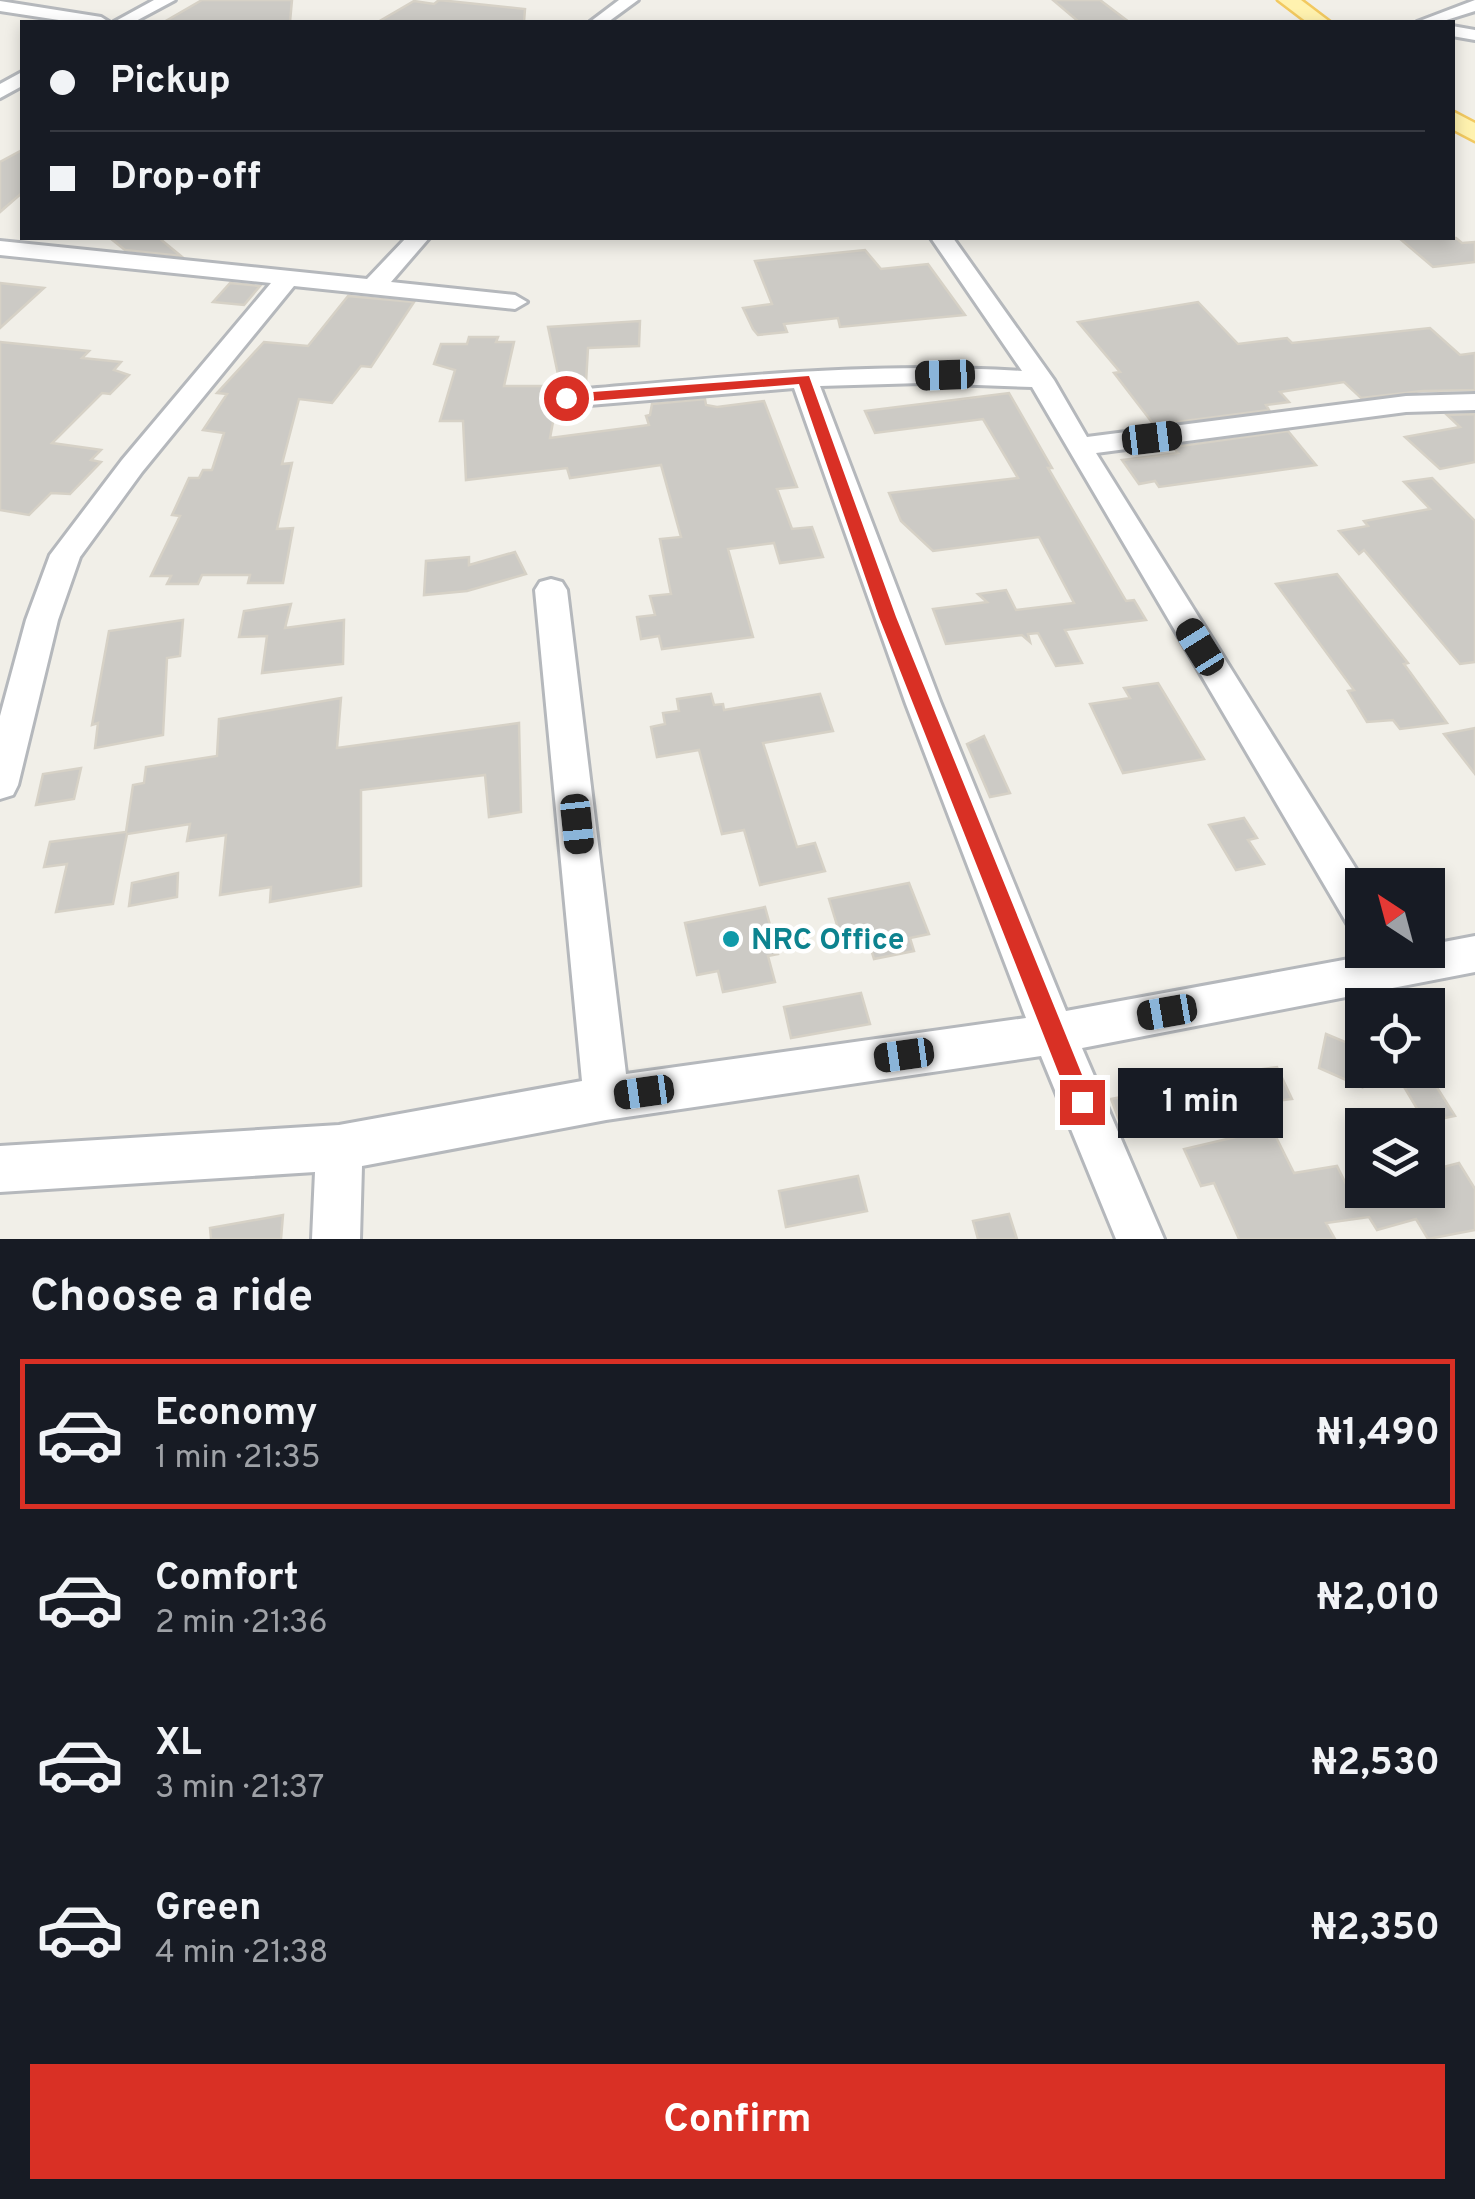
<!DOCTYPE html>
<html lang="en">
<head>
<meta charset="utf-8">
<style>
	body { margin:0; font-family:Overpass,sans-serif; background:#20242c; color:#f1f3f6; height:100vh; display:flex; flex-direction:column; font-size:38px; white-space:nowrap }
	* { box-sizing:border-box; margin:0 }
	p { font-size:32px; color:#9ea1a6 }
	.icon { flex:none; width:55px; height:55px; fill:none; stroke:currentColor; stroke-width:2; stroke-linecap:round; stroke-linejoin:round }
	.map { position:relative; height:1239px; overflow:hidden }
	.details { display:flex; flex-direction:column; background:#171b24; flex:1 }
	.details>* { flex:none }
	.hud { position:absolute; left:20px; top:20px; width:1435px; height:220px; border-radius:0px; box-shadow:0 5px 15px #0003; display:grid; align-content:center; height:220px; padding:0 30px; background:#171b24 }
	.needle { width:65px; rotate:324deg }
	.buttons { position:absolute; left:1345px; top:868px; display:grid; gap:20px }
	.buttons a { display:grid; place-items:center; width:100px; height:100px; border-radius:0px; background:#171b24; box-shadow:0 5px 15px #0003; font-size:50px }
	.end { position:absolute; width:45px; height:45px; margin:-22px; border:12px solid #d93025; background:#fff; box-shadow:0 0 0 5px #fff }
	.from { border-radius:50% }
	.bubble { position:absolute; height:70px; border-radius:0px; background:#171b24; box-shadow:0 5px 15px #0003; font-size:32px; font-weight:700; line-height:70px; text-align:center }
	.car { position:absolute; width:30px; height:60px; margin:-30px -15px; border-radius:12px; box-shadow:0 0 8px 2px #0007; background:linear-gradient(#222 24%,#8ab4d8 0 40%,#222 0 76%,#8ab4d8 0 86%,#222 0) }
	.hud b { display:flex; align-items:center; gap:35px; height:95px; font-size:38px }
	.hud b+b { border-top:2px solid #363941 }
	.hud i { width:25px; height:25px; background:#f1f3f6 }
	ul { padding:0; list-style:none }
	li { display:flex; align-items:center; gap:30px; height:150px; margin:0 20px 15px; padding:0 10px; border:5px solid transparent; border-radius:0px }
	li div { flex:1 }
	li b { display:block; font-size:38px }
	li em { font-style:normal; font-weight:700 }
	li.selected { border-color:#d93025 }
	li>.icon { width:90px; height:90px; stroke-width:1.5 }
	h2 { padding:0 30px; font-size:45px; line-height:120px }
	.primary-button { display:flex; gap:20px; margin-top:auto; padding:20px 30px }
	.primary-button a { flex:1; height:115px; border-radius:0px; background:#d93025; color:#fff; font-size:40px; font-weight:700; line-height:115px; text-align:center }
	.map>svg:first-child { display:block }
</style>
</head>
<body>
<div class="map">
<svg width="1475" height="1239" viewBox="0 0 1475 1239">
	<rect width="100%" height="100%" fill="#f1efe8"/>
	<g fill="#cccac5" stroke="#d6d1c6" stroke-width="2.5">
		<path d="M202,0H292L290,22H164Z"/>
		<path d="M439,0L525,9L524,22H378L414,1L434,4Z"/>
		<path d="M1053,0H1100L1129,22H1079Z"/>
		<path d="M22,150V193L0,212V162Z"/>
		<path d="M110,238H159L181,256L125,250Z"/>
		<path d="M1399,238H1456L1462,243L1475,242V262L1433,267Z"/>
		<path d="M865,250L881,269L928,264L965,315L840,327L838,318L784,324L787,332L758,335L753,329L743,308L772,304L755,261Z"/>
		<path d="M0,283L44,288L0,328Z"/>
		<path d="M230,283L260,286L244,305L213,302Z"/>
		<path d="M348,296L414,302L371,367L361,366L332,403L299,399L282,464L292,463L277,529L293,528L283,583H248L250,575H202L198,584H167L171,576H151L180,516L172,515L189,478H199L203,470H212L224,433L203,430L227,394L217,393L264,342L308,346Z"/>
		<path d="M1198,302L1238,344L1287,338L1292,343L1430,328L1460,355L1475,353V390L1423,391L1361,398L1344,382L1280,392L1289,402L1266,405L1269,410L1154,425L1114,373L1120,372L1078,322Z"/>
		<path d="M640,321L639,346L588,348L586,383L560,384L548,327Z"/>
		<path d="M469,337H498L496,342H514L504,386H559L548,398L556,406L550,438L649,425L646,416L650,415L652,404L705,399L706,405L717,407L764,401L797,487L777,489L792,529L812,527L823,557L780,563L774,543L728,549L753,637L662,649L659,636L641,639L637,617L655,615L650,596L671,594L660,539L681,537L661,465L570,478L567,468L466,480L463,421H440L455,370L434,364L441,344H467Z"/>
		<path d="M0,342L89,351L82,358L121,362L114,370L129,375L110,394L102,393L52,443L101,450L91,460L101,462L70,494L51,493L29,515L0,510Z"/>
		<path d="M1009,393L1052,468H1048L1126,601L1134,600L1146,620L1065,630L1082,663L1056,666L1038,633L1028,634L1030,642L1022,635L946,644L933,609L987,602L978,594L1006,590L1016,610L1074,603L1039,537L933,551L901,521L889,493L1018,478L983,419L875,433L865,411Z"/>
		<path d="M1475,414V462L1440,469L1405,437L1460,427L1447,415Z"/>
		<path d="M1288,431L1316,465L1159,487L1155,481L1139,484L1122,460L1178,453L1173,447Z"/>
		<path d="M1432,478L1475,521V662L1460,664L1364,550L1359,554L1339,531L1368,526L1364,521L1430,509L1404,482Z"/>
		<path d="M515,552L526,574L467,591L424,595L426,561L469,557V565Z"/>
		<path d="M1337,574L1408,663L1404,664L1447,723L1400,729L1393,720L1367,722L1348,691L1354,690L1276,584Z"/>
		<path d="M291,604L285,628L344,620L343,664L262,673L267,636L239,637L244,611Z"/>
		<path d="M183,620L180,656L167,658L163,735L95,748L98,723L92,725L109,631Z"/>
		<path d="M1158,683L1204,759L1123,773L1090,704L1130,698L1124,688Z"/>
		<path d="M711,694L714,705L723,704L724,710L820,694L833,731L763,743L797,847L815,843L825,871L760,885L744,830L722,834L699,750L657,757L651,727L665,724L663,713L679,711L677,699Z"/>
		<path d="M341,698L337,748L519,723L521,812L489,817L485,775L361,790V886L270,902L271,887L220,895L226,835L187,841L190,824L127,834L113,904L56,912L67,864L44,867L50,842L126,832L133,785L144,783L146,767L217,756L219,719Z"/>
		<path d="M1475,728V774L1444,734Z"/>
		<path d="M984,736L1010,793L990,797L967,744Z"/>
		<path d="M81,768L74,799L36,805L43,774Z"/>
		<path d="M1244,818L1257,838L1248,840L1264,864L1236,870L1209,825Z"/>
		<path d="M178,873L177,897L129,906L132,883Z"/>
		<path d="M909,883L929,934L910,938L914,951L874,959L870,946L845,951L829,899Z"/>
		<path d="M765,907L778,954L768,956L775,982L723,992L718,971L697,975L685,923Z"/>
		<path d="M861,993L870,1024L791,1038L784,1007Z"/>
		<path d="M1326,1034L1362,1049V1087L1319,1068Z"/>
		<path d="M1277,1067L1292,1099L1259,1103L1294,1173L1337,1166L1348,1188L1362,1185V1190H1428V1171L1459,1163L1475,1189V1230L1428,1239L1416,1219L1377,1230L1369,1217L1326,1223L1335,1239H1239L1214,1183L1201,1186L1184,1149L1244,1135L1220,1075Z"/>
		<path d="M1394,1070H1426L1455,1116L1425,1122Z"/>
		<path d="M1138,1094L1151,1125L1123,1130L1111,1099Z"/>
		<path d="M858,1176L867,1211L786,1227L779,1191Z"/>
		<path d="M1009,1214L1017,1239H978L973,1221Z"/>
		<path d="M283,1215L281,1239H211L210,1228Z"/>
	</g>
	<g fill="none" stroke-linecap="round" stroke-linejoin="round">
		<defs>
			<g id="minor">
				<path d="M154,0H175L134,22H114Z"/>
				<path d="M619,0H638L608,22H590Z"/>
				<path d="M1475,0V11L1440,22H1417Z"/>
				<path d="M0,1L101,17L109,22H72L0,11Z"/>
				<path d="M1452,26L1475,30V40L1452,36Z"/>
				<path d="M22,72V86L0,98V84Z"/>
				<path d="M406,238H429L391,282L515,295L527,302L515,309L294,286L142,472L80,557L58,620L18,785L13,795L0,799V716L26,620L50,555L122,460L271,283L0,255V241L367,279Z"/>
				<path d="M931,238H953L1054,380L1087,437L1406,396L1475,394V410L1406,412L1096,453L1366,885H1362V930L1348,925L1032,387L922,383L820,386L941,704L1066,1011L1398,950H1428V945L1475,936V972L1082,1048L1164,1239H1116L1041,1056L606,1120L362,1166L360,1239H312L315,1172L0,1192V1146L339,1125L582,1081L535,590L540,582L551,579L562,582L567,590L626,1074L1026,1018L906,704L794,388L565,407L552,399L565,391C717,378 869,361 1022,371Z"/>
			</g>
			<g id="major">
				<path d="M1278,0H1301L1330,22H1307Z"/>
				<path d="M1452,111L1475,123V141L1452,129Z"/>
			</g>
		</defs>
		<use href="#minor" stroke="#b5b8bc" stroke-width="6"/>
		<use href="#major" stroke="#f2c960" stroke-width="5"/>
		<use href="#minor" fill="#fff" fill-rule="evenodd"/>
		<use href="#major" fill="#fff2af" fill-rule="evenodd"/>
	</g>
	<path fill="#d93025" d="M809,376L896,617L1093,1102L1089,1110L1082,1113L1074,1110L1070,1102L879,617L799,384L566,403L559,398L566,394Z"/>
	<circle fill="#0f9aa8" stroke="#fff" stroke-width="4" cx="731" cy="939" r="10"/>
	<g text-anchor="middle" stroke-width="9" stroke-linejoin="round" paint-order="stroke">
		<g font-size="30" font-weight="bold" fill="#0d838f" stroke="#fff" text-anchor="start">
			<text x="751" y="949">NRC Office</text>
		</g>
	</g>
</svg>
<div class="buttons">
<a><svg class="needle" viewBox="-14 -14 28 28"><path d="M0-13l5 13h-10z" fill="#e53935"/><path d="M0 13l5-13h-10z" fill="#9ea1a6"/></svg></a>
<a><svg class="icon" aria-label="locate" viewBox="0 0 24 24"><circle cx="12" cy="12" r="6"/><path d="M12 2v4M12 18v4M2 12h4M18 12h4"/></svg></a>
<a><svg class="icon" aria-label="layers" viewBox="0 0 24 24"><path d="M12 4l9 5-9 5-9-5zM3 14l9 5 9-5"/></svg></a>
</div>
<i class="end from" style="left:566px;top:398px"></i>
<i class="end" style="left:1082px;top:1102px"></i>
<div class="bubble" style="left:1118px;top:1068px;width:165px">1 min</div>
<i class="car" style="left:945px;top:375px;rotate:268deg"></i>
<i class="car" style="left:1152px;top:438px;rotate:83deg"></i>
<i class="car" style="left:1200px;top:647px;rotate:328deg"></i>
<i class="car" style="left:577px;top:824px;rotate:174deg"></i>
<i class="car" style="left:1167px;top:1012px;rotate:260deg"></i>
<i class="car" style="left:904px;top:1055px;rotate:262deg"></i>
<i class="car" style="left:644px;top:1092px;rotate:262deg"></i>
<div class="hud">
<b><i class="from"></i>Pickup</b>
<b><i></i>Drop-off</b>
</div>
</div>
<section class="details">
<h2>Choose a ride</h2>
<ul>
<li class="selected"><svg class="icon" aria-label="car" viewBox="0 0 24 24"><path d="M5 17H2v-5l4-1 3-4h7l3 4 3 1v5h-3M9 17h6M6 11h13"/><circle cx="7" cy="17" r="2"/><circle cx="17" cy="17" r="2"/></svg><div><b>Economy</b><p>1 min · 21:35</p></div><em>₦1,490</em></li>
<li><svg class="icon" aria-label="car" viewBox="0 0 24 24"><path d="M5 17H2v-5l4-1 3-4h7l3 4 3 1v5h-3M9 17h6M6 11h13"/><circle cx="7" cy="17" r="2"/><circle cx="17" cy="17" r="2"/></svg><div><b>Comfort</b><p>2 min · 21:36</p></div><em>₦2,010</em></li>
<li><svg class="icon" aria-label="car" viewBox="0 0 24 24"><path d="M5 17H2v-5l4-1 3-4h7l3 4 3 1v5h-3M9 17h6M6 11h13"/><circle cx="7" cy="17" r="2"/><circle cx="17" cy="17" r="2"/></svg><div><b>XL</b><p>3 min · 21:37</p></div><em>₦2,530</em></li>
<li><svg class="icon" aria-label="car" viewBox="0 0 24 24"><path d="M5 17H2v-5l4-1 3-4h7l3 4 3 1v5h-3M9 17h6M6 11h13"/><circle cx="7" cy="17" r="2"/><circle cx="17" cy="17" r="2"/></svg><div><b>Green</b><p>4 min · 21:38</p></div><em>₦2,350</em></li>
</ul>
<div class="primary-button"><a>Confirm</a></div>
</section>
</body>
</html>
